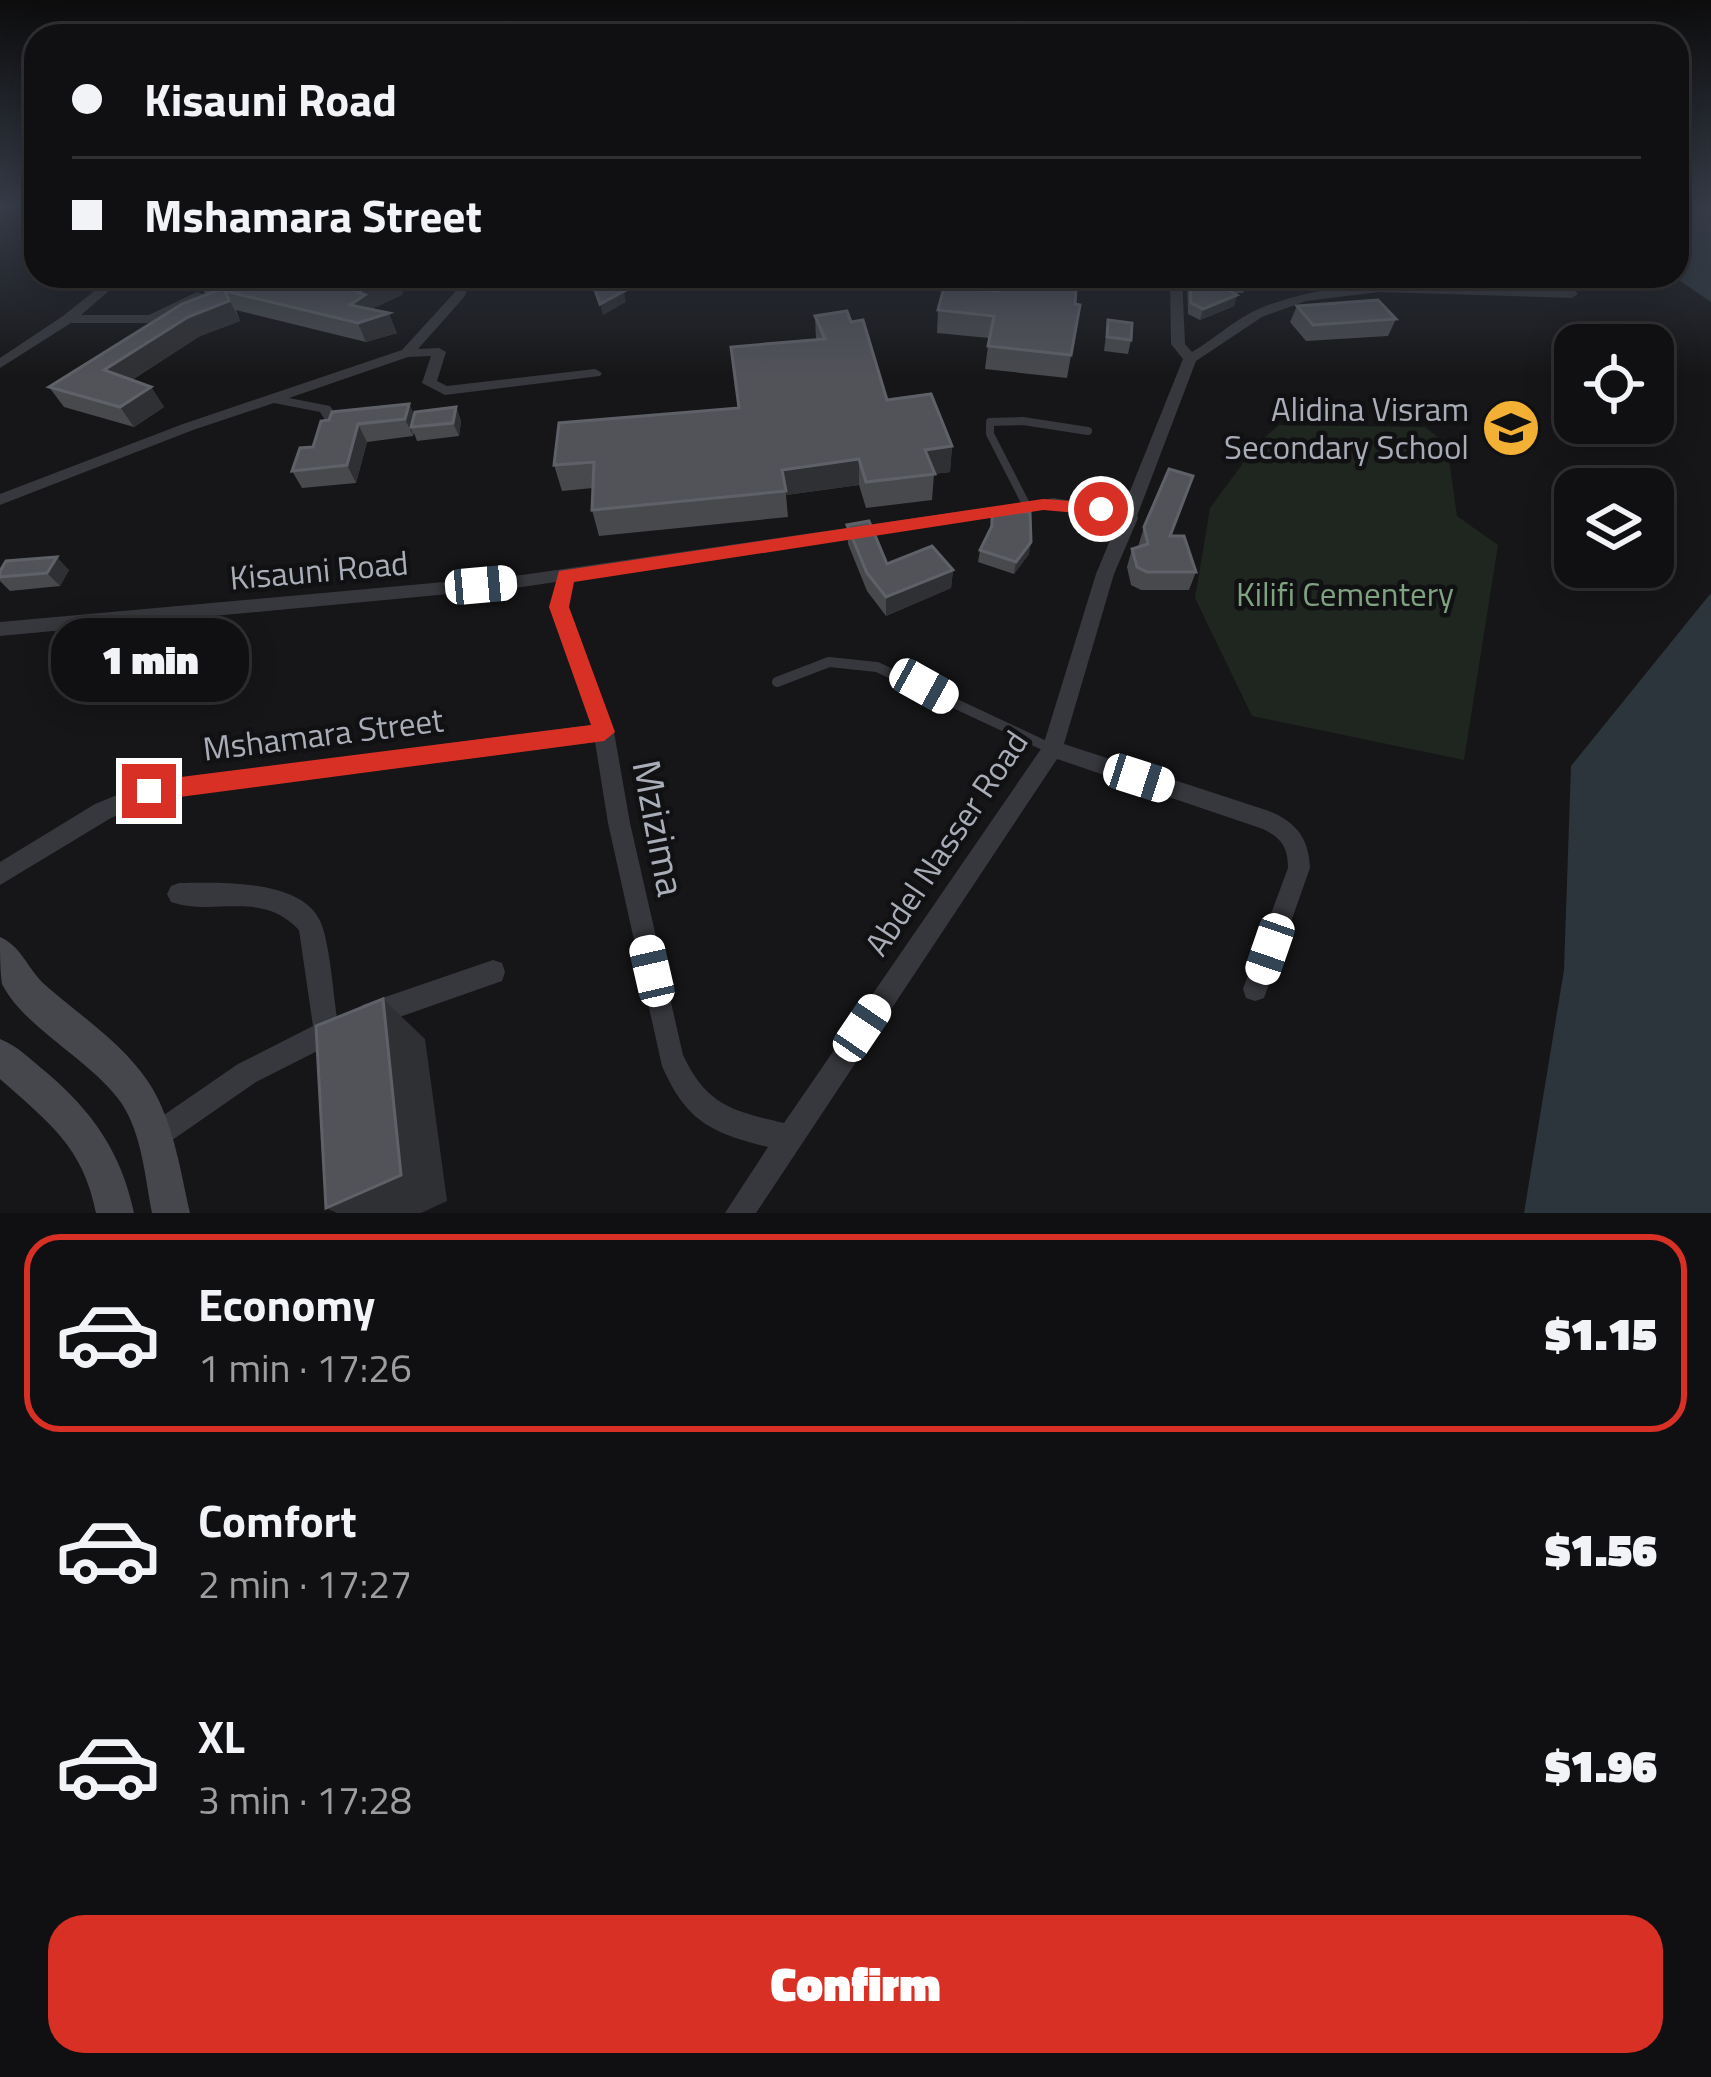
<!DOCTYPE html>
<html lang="en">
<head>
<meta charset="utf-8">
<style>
	body { margin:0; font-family:"Titillium Web",sans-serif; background:#1e1e20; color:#f1f3f6; height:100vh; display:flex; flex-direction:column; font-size:45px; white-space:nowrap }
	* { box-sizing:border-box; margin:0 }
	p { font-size:39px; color:#9c9d9f }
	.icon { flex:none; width:66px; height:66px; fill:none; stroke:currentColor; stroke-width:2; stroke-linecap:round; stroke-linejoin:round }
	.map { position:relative; height:1213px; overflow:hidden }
	.details { display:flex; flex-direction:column; background:#101012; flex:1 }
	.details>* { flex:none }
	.top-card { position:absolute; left:24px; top:24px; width:1665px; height:264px; border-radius:36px; box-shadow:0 6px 30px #0003,0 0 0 3px #303032; display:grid; align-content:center; height:264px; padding:0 48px; background:#101012 }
	.controls { position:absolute; left:1554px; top:324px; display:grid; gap:24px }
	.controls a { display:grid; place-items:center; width:120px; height:120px; border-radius:24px; background:#101012; box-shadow:0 6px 30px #0003,0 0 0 3px #303032; font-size:60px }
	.end { position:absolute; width:54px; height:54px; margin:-27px; border:15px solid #d93025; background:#fff; box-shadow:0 0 0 6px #fff }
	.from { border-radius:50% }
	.bubble { position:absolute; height:84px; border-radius:36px; background:#101012; box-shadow:0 6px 30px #0003,0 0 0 3px #303032; font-size:39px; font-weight:800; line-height:84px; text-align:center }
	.car { position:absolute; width:36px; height:72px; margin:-36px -18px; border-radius:15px; box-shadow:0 0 9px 3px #0007; background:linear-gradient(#fff 24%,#345 0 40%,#fff 0 76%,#345 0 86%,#fff 0) }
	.top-card b { display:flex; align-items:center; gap:42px; height:114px; font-size:45px }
	.top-card b+b { border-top:3px solid #303032 }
	.top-card i { width:30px; height:30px; background:#f1f3f6 }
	ul { padding:21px 0 0; list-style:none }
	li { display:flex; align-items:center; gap:36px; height:198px; margin:0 24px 18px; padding:0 24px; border:6px solid transparent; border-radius:36px }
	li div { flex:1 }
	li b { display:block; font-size:45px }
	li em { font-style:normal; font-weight:800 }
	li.selected { border-color:#d93025 }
	li>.icon { width:108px; height:108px; stroke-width:1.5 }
	.cta { display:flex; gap:24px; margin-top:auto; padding:24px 48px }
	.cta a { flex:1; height:138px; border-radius:36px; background:#d93025; color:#fff; font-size:48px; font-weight:800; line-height:138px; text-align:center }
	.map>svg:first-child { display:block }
</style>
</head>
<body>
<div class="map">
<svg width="1711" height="1213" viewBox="0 0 1711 1213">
	<rect width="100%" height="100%" fill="#161618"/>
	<path fill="#1e261f" d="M1279,425L1425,427L1447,444L1457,516L1498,545L1464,760L1252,716L1195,598L1210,508L1257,444Z"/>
	<g fill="#2c353c">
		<path d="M1677,206H1711V302L1673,276H1677Z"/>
		<path d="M1711,593V1213H1524L1564,970L1571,766Z"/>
	</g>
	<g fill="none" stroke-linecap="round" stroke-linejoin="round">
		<path stroke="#37383d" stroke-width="8" d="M1028,508L990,434V422L1023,421L1088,431"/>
		<path stroke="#37383d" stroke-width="10" d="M777,682L829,662L877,667L1052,749"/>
		<g fill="#37383d" fill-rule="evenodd">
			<path d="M113,276H126L81,315H149L197,292L207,295L151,323H71L0,368V358L63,316Z"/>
			<path d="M459,276H471L465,296L418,349L439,348L446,352L437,381L447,386L595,369L602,373L600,376L445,395L422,383L431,356L408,357L289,398L330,406L339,420L335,434H325V420L320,412L274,403L193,430L0,505V494L183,424L402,350L455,292Z"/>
			<path d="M1170,276H1182L1185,344L1192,352C1216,338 1237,317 1263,307C1358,270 1463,289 1562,290L1550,276H1563L1578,294L1572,298L1379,292L1306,301L1262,317L1196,361L1137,516L1138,518L1114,574L1064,744L1269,811C1296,822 1309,838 1310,868L1264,998L1255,1001L1246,998L1243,989L1288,868C1288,847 1281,838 1263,829L1057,759L756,1213H725L768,1147C711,1133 686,1121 662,1066L608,823L595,742L151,800L111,818L0,885V862L95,804L149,782L592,725L550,607L559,600L568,607L614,732L630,823L683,1055C707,1106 733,1111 784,1123L1043,746L1096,574L1118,521L1054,508L522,587L0,636V622L522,575L1054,498L1122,511L1183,359L1171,344Z"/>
			<path d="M179,883C218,883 303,878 321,923C330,946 333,991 337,1018L343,1020L347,1029L343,1038L256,1082L155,1152L145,1148L141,1138L145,1128L238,1064L313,1026L299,930C261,889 215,917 171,902L167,894L171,886Z"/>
			<path d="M493,960L502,963L505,972L502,981L371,1027L362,1023L358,1014L362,1005Z"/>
		</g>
		<g fill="#45474d" fill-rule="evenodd">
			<path d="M0,937C21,946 28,969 44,984C78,1014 121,1042 147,1080C173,1118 180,1169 190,1213H152C145,1177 142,1135 122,1104C93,1061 24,1028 2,984C0,971 0,951 0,937Z"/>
			<path d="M0,1039C18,1046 31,1060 46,1072C93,1112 121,1152 134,1213H96C83,1146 48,1122 0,1079Z"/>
		</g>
	</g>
	<g fill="#47494d">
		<path d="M168,276H405L402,295L371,309L397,333L366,342L236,310L240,321L200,336L132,380L151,387L164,407L134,427L64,407L49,387L206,295L201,287L173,285Z"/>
		<path d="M1187,276H1247V282L1243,293H1234L1237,295L1234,306L1200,320L1188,314Z"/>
		<path d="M1075,304L1080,305L1067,378L985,369L989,338L937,333L938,310Z"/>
		<path d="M1297,306L1396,319L1388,336L1306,341L1290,322Z"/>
		<path d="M815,316L887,400L952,446L950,472L934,474L932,500L866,508L859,485L786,495L788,517L599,536L592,510L593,488L562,491L554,465L739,408L816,340Z"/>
		<path d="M1108,320L1131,340L1128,354L1104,351Z"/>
		<path d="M1653,370L1662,388L1653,399Z"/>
		<path d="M409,404L414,415L456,407L461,421L459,436L417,441L414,433L413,436L367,442L356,483L302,488L292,471L313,447L321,421Z"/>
		<path d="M992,510L1029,554L1014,574L978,562L980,550L990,529Z"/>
		<path d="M847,525L887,564L953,570L951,588L886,616L867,591L848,544Z"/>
		<path d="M1144,527L1171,536L1196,572L1189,590H1141L1131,585L1127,567L1132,549L1138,547Z"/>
		<path d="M69,570L60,586L10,591L0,581V571Z"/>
	</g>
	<g fill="#2f3033">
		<path d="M394,276H405L402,295L371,309L389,313L397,333L366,342L350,305L357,292Z"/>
		<path d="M225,291L240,321L200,336L118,389L104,370L188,317Z"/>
		<path d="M624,291L626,302L603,315L600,304Z"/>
		<path d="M1237,295L1234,306L1200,320L1203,309Z"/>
		<path d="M151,387L164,407L134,427L120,407Z"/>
		<path d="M409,404L417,421L411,427L413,436L405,419Z"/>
		<path d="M456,407L461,421L459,436L453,423Z"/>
		<path d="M358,424L367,442L356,483L347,465Z"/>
		<path d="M952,446L950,472L923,475L925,450Z"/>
		<path d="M859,459V485L786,495L782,470Z"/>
		<path d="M1031,542L1029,554L1014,574L1016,562Z"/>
		<path d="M57,557L69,570L60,586L47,573Z"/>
		<path d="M953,570L951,588L886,616V597Z"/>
		<path d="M383,999L425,1039L447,1201L421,1213H337L326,1208Z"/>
	</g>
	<g fill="#525359" stroke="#5f6168" stroke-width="3">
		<path d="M218,276H394L357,292L365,295L350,305L389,313L358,323L225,291L229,301L188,317L104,370L151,387L120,407L49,387L182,304L221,289L199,284Z"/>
		<path d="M1190,276H1247V282L1216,283L1237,295L1203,309L1191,303Z"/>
		<path d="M607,283L624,291L600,304L595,290Z"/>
		<path d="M999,283L1076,290L1075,304L1080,305L1071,355L988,346L994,316L938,310L944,287L998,291Z"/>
		<path d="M1378,300L1396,319L1313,325L1297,306Z"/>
		<path d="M847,311L851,322L863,320L887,400L931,394L952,446L925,450L935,474L866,482L859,459L782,470L786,491L592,510L594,462L554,465L559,423L739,408L731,347L825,339L815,316Z"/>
		<path d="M1108,320L1132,323L1131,340L1107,337Z"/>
		<path d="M1653,370L1657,371L1662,388L1653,386Z"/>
		<path d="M409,404L405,419L358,424L347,465L292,471L300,448L313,447L321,421L329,420L332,412Z"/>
		<path d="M456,407L453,423L411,427L415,412Z"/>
		<path d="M1169,469L1193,476L1170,536H1184L1196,572H1147L1137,567L1132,549L1148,544L1144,527Z"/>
		<path d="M992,510L1030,512L1031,542L1016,562L980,550L992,526Z"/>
		<path d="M869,521L887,564L932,546L953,570L886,597L867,573L847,525Z"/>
		<path d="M57,557L47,573L0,577V571L6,561Z"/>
		<path d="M383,999L401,1175L326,1208L316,1026Z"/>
	</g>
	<linearGradient id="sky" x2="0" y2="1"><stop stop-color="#0c0c0d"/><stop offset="0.55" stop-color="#363c48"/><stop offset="1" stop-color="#363c48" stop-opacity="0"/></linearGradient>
	<rect width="1711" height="376" fill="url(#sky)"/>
	<path fill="#d93025" d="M1043,499L1101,503L1110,509L1101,515L1043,510L574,582L569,607L615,732L604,741L149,801L138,791L149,781L591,725L549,607L559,571Z"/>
	<defs>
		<symbol id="school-disc" viewBox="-11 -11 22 22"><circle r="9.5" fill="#f2b134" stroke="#111113"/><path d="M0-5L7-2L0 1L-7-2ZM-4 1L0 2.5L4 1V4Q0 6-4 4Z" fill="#111"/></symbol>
	</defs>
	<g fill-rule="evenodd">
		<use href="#school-disc" x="1478" y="395" width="66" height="66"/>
	</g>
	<g text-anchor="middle" stroke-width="9" stroke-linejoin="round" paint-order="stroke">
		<g font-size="33" fill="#a8adb8" stroke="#111113" text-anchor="end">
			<text x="1469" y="421">Alidina Visram<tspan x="1469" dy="38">Secondary School</tspan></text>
		</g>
		<g font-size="33" fill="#a8adb8" stroke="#111113">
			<text transform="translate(319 570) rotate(-5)" y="12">Kisauni Road</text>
			<text transform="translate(323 734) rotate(-7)" y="12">Mshamara Street</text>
			<text transform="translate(946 843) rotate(-56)" y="12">Abdel Nasser Road</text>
		</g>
		<g font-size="33" fill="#7fa381" stroke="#111113">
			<text x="1345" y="606">Kilifi Cementery</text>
		</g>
		<g font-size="39" fill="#a8adb8" stroke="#111113">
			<text transform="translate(659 828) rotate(79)" y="14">Mzizima</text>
		</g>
	</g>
</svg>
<div class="controls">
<a><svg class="icon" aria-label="locate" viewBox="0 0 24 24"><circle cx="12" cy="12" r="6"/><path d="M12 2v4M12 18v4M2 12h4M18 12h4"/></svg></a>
<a><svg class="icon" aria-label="layers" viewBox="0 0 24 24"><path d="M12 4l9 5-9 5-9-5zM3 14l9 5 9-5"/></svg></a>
</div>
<i class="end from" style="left:1101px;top:509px"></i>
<i class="end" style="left:149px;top:791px"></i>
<div class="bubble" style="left:51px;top:618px;width:198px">1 min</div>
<i class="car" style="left:481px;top:585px;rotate:85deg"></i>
<i class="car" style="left:924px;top:686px;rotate:119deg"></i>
<i class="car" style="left:1139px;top:778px;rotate:108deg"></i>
<i class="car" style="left:1270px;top:949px;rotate:199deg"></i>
<i class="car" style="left:652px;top:971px;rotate:347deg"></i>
<i class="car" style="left:862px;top:1028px;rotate:34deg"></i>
<div class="top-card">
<b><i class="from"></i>Kisauni Road</b>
<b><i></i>Mshamara Street</b>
</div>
</div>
<section class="details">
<ul>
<li class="selected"><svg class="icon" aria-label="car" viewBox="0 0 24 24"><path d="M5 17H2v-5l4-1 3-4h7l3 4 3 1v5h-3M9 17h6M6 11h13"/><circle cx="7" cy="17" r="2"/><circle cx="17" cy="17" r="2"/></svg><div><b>Economy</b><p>1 min · 17:26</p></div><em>$1.15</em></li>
<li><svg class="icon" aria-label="car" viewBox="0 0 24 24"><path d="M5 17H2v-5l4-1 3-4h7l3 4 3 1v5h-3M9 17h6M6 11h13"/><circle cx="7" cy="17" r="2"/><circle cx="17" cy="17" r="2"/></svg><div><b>Comfort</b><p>2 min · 17:27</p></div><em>$1.56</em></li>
<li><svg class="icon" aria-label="car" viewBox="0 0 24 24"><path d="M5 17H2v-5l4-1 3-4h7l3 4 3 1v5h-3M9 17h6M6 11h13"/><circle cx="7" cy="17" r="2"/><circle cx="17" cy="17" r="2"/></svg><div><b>XL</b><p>3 min · 17:28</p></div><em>$1.96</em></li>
</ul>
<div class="cta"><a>Confirm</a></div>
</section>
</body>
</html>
